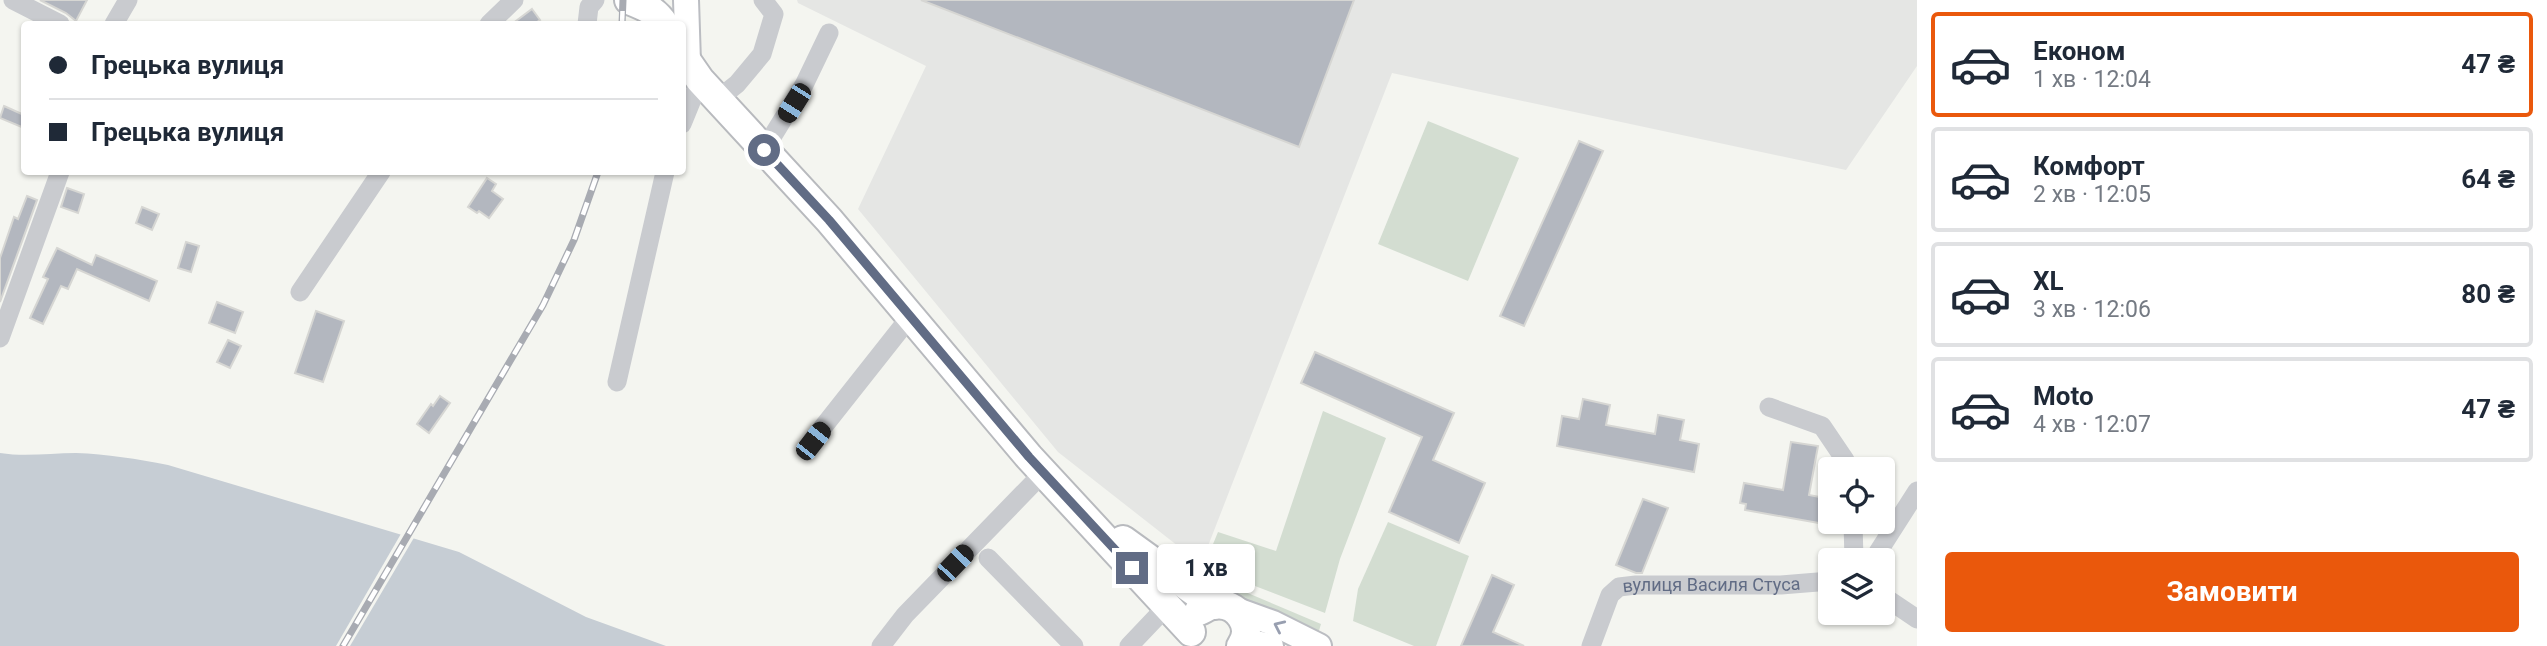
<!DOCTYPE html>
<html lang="uk">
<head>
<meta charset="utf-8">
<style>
	body { margin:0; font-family:Roboto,sans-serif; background:#f2f2f3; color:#1f2937; height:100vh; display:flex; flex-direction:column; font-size:26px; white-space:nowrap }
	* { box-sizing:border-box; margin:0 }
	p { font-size:23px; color:#747a83 }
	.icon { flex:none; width:38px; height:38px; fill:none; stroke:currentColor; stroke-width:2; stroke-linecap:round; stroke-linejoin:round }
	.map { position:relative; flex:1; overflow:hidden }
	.sheet { display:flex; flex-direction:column; background:#fff; width:630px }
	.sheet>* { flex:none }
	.top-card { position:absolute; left:21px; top:21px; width:665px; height:154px; border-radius:7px; box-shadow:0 2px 5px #0004; display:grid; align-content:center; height:154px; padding:0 28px; background:#fff }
	.controls { position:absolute; left:1818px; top:457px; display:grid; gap:14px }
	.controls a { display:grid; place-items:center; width:77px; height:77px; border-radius:7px; background:#fff; box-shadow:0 2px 5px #0004; font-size:35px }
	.end { position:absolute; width:32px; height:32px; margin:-16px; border:9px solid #616c85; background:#fff; box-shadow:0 0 0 4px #fff }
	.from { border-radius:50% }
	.bubble { position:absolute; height:49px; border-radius:7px; background:#fff; box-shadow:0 2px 5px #0004; font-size:23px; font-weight:700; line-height:49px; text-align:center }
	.car { position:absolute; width:21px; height:42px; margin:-21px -10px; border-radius:9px; box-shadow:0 0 5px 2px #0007; background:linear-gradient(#222 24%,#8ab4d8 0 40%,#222 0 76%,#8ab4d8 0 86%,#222 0) }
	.top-card b { display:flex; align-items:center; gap:24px; height:66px; font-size:26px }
	.top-card b+b { border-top:2px solid #e0e1e3 }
	.top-card i { width:18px; height:18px; background:#1f2937 }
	ul { padding:12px 0 0; list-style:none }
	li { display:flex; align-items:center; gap:21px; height:105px; margin:0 14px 10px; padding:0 14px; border:4px solid #e0e1e3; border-radius:7px }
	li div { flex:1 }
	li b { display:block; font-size:26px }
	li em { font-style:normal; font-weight:700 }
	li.selected { border-color:#ea580c }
	li>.icon { width:63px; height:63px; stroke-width:1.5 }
	.cta { display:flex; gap:14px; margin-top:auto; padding:14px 28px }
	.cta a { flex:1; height:80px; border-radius:7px; background:#ea580c; color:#fff; font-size:28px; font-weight:700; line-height:80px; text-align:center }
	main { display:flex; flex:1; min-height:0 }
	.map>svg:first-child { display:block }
</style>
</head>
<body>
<main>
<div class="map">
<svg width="1917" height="646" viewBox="0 0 1917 646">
	<rect width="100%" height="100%" fill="#f4f5f0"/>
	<path fill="#e5e6e4" d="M797,0H1917V66L1846,170L1392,73L1201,564L1058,452L858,209L926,66L798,3Z"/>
	<g fill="#d3ddd1">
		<path d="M1428,121L1519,158L1468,281L1378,244Z"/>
		<path d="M1323,411L1386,438L1340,559L1325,613L1221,573L1206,561L1218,532L1276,551Z"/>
		<path d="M1388,522L1469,556L1436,646H1414L1353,621L1358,589Z"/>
		<path d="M1205,575L1321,624L1318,634L1233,594Z"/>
	</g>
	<path fill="#c6cdd4" d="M0,453C25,457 51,453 76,453C107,454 137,459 168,465L459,552L586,617L666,646H0Z"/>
	<path fill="#f4f5f0" d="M402,532L415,536L350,646H336Z"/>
	<g fill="#b3b7bf" stroke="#d6d6d3" stroke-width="2">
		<path d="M40,0H87L76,21L66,13Z"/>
		<path d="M921,0H1354L1299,147Z"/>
		<path d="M532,9L540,20L534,24H512Z"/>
		<path d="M4,106L24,115V128L0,118Z"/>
		<path d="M1579,141L1603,151L1524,326L1500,316Z"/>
		<path d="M487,178L496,184L492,191L503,199L489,218L479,211L477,213L468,207Z"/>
		<path d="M67,188L84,194L78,213L61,207Z"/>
		<path d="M27,196L37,200L0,302V258L14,217L18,219Z"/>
		<path d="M142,207L159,214L152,230L136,223Z"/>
		<path d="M186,242L199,246L191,272L178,268Z"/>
		<path d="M57,248L92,265L96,255L157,281L149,301L77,269L68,289L61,286L43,324L30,318L48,279L43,277Z"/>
		<path d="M217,302L243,312L235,333L209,323Z"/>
		<path d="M316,311L344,321L323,382L295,373Z"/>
		<path d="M228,340L241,346L230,368L217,362Z"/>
		<path d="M1315,352L1454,413L1433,460L1485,483L1459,543L1389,512L1422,437L1301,383Z"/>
		<path d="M440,396L450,403L429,433L417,424L431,404L433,406Z"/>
		<path d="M1583,399L1610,405L1606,425L1655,434L1658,415L1684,420L1680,440L1699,444L1694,472L1557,446L1562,416L1579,419Z"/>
		<path d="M1791,442L1818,446L1809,495L1830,499V525L1745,510L1746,504L1740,503L1744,483L1783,490Z"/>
		<path d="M1643,499L1668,508L1642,573H1636L1616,565Z"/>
		<path d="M1492,575L1514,585L1493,632L1524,646H1461Z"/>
	</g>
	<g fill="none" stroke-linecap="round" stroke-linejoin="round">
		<defs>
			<g id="major">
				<path d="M686,0L688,62"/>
				<path d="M1237,610L1273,623L1319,646"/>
				<path d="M1245,641L1271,646"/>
			</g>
			<g id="highway">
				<path d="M629,0C644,6 655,10 664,24"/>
				<path d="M682,54L700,80L829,220L1029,457L1191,632"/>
				<path d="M1123,540L1213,605"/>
				<path d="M1199,611C1204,609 1209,605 1214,605C1237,601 1255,627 1241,646"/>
			</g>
		</defs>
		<use href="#major" stroke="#bbbdc2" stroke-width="28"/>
		<use href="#highway" stroke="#b8babe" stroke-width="32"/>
		<g stroke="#c9cbcf" stroke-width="19">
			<path d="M13,0L60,24"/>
			<path d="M114,24L128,0"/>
			<path d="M489,24L514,0"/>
			<path d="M587,24L589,7L595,0"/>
			<path d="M718,99L737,84L762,54L774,14L763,0"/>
			<path d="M682,124L700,80"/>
			<path d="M764,150L804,85L829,33"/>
			<path d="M300,292L381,172"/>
			<path d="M0,338L60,172"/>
			<path d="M617,382L665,172"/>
			<path d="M1769,407L1822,426L1845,460L1846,469"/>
			<path d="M812,441L910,317"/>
			<path d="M1853,522L1854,560"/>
			<path d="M988,558L1074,646"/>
			<path d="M1873,560L1917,491"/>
			<path d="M1883,596L1917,619"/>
			<path d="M881,646L905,615L1044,472"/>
			<path d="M1129,646L1167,606"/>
			<path id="s1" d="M1591,646L1610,595L1619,587L1636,585H1781L1830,581"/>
		</g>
		<use href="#major" stroke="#fff" stroke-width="24"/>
		<use href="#highway" stroke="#fff" stroke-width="28"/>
		<defs>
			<g id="rail">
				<path d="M622,24L623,0"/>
				<path d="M343,646L543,305L574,240L598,172"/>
			</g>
		</defs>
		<use href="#rail" stroke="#a8abb2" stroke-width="7"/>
		<use href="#rail" stroke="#fff" stroke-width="4.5" stroke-dasharray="13" stroke-linecap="butt"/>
	</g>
	<defs><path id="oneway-chevron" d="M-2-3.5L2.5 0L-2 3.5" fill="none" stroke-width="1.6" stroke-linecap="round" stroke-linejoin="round" transform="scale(1.75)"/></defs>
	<use stroke="#989fb0" href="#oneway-chevron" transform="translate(1279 626) rotate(-155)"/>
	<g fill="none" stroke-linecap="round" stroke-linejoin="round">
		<path stroke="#616c85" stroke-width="9" d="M764,150L829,220L1029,457L1132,568"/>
	</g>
	<g text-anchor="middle" stroke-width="7" stroke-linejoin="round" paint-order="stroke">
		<g font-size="18" fill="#616c85" stroke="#fff">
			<text dy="6" stroke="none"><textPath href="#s1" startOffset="159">вулиця Василя Стуса</textPath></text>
		</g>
	</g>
</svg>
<div class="controls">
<a><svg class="icon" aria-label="locate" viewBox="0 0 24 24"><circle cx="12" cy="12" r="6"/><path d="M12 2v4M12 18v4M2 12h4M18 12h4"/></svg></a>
<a><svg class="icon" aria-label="layers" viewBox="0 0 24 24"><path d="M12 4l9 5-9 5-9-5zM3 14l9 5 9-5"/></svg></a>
</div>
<i class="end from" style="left:764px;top:150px"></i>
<i class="end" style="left:1132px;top:568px"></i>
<div class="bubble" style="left:1157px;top:544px;width:98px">1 хв</div>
<i class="car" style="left:794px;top:103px;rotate:212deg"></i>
<i class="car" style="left:813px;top:441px;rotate:38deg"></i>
<i class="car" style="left:955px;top:563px;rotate:44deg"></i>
<div class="top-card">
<b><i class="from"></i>Грецька вулиця</b>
<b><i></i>Грецька вулиця</b>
</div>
</div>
<section class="sheet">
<ul>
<li class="selected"><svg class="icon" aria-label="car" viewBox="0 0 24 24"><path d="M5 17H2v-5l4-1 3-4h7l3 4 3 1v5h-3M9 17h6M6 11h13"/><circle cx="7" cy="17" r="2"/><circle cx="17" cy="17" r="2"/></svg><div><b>Економ</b><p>1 хв · 12:04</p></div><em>47 ₴</em></li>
<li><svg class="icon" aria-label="car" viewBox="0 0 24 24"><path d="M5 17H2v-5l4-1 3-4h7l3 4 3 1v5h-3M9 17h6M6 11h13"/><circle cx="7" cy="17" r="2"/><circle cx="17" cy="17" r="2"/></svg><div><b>Комфорт</b><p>2 хв · 12:05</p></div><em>64 ₴</em></li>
<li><svg class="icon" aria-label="car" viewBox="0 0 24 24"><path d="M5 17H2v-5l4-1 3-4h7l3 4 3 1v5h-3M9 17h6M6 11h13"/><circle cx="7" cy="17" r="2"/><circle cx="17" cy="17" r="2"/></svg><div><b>XL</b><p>3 хв · 12:06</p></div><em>80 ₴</em></li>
<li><svg class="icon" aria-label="car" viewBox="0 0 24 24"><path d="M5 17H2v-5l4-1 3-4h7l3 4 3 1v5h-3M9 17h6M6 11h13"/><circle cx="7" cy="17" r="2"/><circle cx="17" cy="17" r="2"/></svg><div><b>Moto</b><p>4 хв · 12:07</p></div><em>47 ₴</em></li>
</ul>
<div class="cta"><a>Замовити</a></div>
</section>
</main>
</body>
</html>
